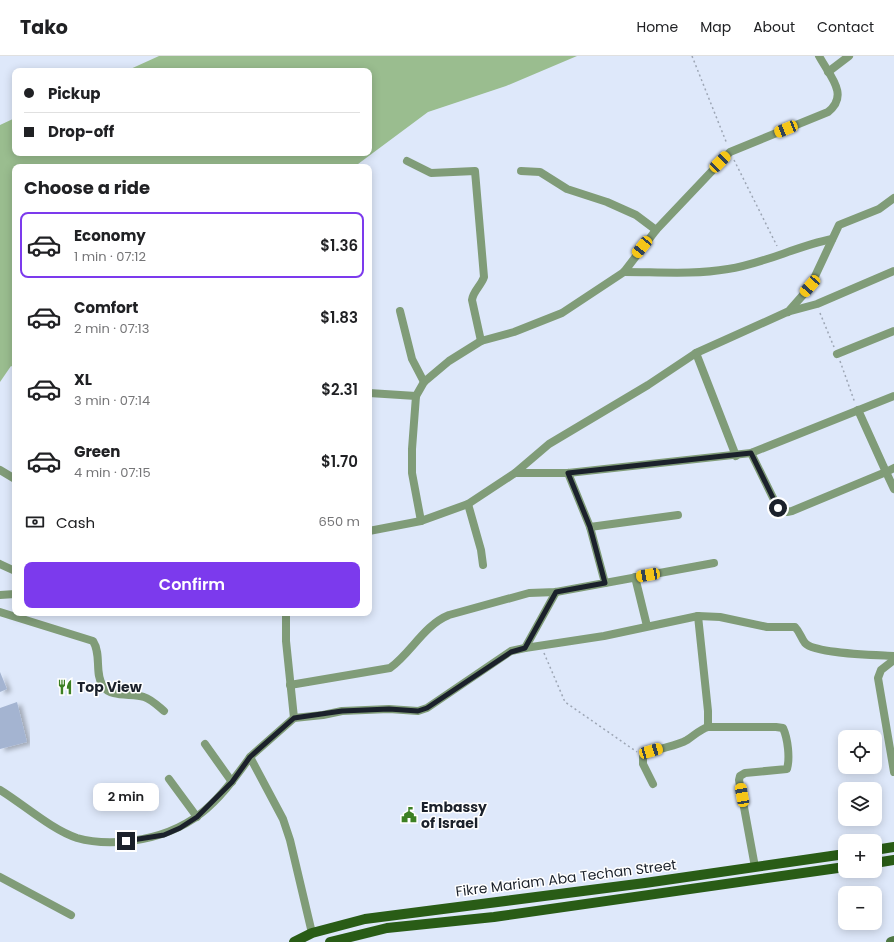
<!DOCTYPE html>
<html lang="en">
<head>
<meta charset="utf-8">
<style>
	body { margin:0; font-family:Poppins,sans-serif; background:#f2f2f2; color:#202124; height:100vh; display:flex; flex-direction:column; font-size:15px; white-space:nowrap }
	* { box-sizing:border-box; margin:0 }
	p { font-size:13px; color:#757577 }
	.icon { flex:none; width:22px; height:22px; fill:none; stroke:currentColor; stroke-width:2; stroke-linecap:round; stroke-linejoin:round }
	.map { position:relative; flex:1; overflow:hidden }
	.drawer { position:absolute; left:12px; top:108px; width:360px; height:452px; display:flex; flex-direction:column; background:#fff; border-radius:8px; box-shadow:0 2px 10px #0003 }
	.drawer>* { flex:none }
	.top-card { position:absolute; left:12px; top:12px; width:360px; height:88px; border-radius:8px; box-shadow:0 2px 10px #0003; display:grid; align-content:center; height:88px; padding:0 12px; background:#fff }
	.controls { position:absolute; left:838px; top:674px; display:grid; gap:8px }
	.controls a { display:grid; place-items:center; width:44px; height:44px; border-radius:8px; background:#fff; box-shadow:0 2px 10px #0003; font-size:20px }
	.end { position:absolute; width:18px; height:18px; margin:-9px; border:5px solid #1b212b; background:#fff; box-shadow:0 0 0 2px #fff }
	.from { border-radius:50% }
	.bubble { position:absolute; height:28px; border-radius:8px; background:#fff; box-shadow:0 2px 10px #0003; font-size:13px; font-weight:600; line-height:28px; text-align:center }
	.car { position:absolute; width:12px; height:24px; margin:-12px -6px; border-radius:5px; box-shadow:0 0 3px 1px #0007; background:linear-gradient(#f5c518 24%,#345 0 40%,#f5c518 0 76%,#345 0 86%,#f5c518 0) }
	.top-card b { display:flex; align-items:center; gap:14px; height:38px; font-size:15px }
	.top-card b+b { border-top:1px solid #e0e0e0 }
	.top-card i { width:10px; height:10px; background:#202124 }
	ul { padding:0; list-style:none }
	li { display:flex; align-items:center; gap:12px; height:66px; margin:0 8px 6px; padding:0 4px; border:2px solid transparent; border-radius:8px }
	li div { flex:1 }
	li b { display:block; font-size:15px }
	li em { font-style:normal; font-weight:600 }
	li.on { border-color:#7c3aed }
	li>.icon { width:36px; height:36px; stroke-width:1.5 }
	h2 { padding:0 12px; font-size:18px; line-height:48px }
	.pay { display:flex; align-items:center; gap:10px; height:44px; padding:0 12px; font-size:15px }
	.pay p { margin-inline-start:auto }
	.action { display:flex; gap:8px; margin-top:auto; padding:8px 12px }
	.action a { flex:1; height:46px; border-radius:8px; background:#7c3aed; color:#fff; font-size:16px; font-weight:600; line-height:46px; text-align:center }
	header { display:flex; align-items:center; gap:24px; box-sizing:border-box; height:56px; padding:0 20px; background:#fff; border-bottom:1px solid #e0e0e0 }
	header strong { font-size:19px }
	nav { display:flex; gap:22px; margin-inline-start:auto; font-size:14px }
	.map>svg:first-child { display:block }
</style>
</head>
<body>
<header>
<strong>Tako</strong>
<nav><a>Home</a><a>Map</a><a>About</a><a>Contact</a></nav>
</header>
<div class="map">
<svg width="894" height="886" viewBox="0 0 894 886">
	<defs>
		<filter id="shadow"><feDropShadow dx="4.5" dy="2.5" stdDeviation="2" flood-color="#0004"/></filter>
	</defs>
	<rect width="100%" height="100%" fill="#dee8fa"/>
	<path fill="#9abd8f" d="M159,0H577L506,30L428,56L354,111H15V312L11,310L0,326V69L15,62V97H369V15H126Z"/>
	<g fill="#a4b4d1" filter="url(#shadow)">
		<path d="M0,616L7,633L0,636Z"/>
		<path d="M17,646L27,686L0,693V652Z"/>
	</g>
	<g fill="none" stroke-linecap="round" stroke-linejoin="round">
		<g stroke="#9da6b5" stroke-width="1.5" stroke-dasharray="2 3" stroke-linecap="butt">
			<path d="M692,0L727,88"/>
			<path d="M734,104L777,190"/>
			<path d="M820,257L834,291"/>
			<path d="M840,305L855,347"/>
			<path d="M544,597L565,646L637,696"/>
		</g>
		<g stroke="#809c78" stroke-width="8">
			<path d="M828,16L849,0"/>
			<path d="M407,105L431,117L475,115L484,221C481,230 473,235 472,244L481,285"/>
			<path d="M521,115L540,116L567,133L607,146L636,159L656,174"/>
			<path d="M624,216C658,216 694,219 728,213C764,208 796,190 832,183"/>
			<path d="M400,255L412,303L424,326"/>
			<path d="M788,256L810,231L839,169L879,153L894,142"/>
			<path d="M696,297L736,400"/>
			<path d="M837,298L894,275"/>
			<path d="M369,337L416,340"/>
			<path d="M858,354L886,416L894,412"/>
			<path d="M751,397L778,452L787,456L792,455L886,416L894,433"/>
			<path d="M0,414L15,423"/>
			<path d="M515,417L549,388L648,329L696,297L787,256L817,248L894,215"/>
			<path d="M468,448L481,494L483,509"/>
			<path d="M421,465L412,417V393L416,340L424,326L449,305L481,285L514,276L562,257L624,216L656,174L730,96L828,56C850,39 829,19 819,0"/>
			<path d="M590,471L678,459"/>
			<path d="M369,475L421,465L468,448L515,417H568L751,397L894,340"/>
			<path d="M0,508L15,515"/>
			<path d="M635,521L647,570"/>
			<path d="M605,527L714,507"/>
			<path d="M0,539L15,538"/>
			<path d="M0,556L93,585C102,599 94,617 103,630C110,642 132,637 144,641C151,643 158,650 164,655"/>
			<path d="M286,557V585L294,662"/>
			<path d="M698,560L708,655V671H776L783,672C788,683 790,702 787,713L745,717L740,720L739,724L755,811"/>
			<path d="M525,592L604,580L698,560L720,561L767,571H795C800,576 801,582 805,587C815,598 878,599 894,600"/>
			<path d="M894,604L881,614L878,622L894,716"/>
			<path d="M290,629L390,612C411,597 424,569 449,559L529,537L556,536L605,527L590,471L568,417"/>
			<path d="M205,688L232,726"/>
			<path d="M250,701L294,662L323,659L342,655L389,653L418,655L427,652L511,595L525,592L556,536"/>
			<path d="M169,723L197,761"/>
			<path d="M653,728L643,708V701C656,691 673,692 687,684C695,679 699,674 708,671"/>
			<path d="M0,734C23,748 52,774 77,782C94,787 113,787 131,785C191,777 217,748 250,701L283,763L290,784L312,877"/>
			<path d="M0,821L71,859"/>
		</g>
		<path stroke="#4e7742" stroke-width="10" d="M891,886L894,885"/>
		<g stroke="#295c16" stroke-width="10">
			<path d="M875,794L894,791"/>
			<path d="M875,807L894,804"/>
			<path d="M294,886L312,877L365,863L645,827L845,798"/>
			<path d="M330,886L387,872L494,861L845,811"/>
		</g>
	</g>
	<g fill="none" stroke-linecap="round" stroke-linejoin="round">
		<path stroke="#1b212b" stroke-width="5" d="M126,785L164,779L180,772L197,761L232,726L250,701L294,662L342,655L389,653L418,655L427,652L511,596L525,592L556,536L605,527L590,471L568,417L751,397L778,452"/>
	</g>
	<defs>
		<symbol id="restaurant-bare" viewBox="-9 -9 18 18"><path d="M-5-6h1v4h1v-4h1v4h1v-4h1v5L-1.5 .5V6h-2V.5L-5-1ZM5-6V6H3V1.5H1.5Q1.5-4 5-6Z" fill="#3c8023" stroke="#fff" stroke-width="2.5" paint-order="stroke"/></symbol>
		<symbol id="civic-bare" viewBox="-9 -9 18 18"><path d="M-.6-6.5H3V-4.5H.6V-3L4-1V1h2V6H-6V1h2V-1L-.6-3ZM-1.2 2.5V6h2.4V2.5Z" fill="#3c8023" stroke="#fff" stroke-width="2.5" paint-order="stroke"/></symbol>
	</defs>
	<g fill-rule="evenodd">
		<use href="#restaurant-bare" x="54" y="620" width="22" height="22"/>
		<use href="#civic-bare" x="398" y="748" width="22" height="22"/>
	</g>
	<g text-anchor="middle" stroke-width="3" stroke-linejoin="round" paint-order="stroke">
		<g font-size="14" font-weight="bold" fill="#1b212b" stroke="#fff" text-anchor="start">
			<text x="77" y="636">Top View</text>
			<text x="421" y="756">Embassy<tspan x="421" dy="16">of Israel</tspan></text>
		</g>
		<g font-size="14" fill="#1b212b" stroke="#fff">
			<text transform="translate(566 822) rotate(-7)" y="5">Fikre Mariam Aba Techan Street</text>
		</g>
	</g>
</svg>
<div class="controls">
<a><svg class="icon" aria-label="locate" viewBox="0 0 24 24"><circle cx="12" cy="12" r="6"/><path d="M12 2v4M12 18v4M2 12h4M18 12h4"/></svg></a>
<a><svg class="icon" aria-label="layers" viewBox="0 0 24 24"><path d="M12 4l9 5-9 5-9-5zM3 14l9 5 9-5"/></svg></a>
<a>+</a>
<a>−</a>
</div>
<i class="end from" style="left:778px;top:452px"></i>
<i class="end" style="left:126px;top:785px"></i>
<div class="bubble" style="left:93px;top:727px;width:66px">2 min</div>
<i class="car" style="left:786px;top:73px;rotate:248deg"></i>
<i class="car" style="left:720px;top:106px;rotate:45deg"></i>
<i class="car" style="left:642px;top:191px;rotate:219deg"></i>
<i class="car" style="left:810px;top:230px;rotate:221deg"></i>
<i class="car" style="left:648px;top:519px;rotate:260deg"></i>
<i class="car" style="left:651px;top:695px;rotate:74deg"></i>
<i class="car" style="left:742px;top:739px;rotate:350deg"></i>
<div class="top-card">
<b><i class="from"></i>Pickup</b>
<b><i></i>Drop-off</b>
</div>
<section class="drawer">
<h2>Choose a ride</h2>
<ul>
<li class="on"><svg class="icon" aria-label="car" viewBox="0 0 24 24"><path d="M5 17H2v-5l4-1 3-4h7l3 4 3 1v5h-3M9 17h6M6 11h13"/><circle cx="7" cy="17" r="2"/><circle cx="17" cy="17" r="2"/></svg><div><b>Economy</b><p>1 min · 07:12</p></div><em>$1.36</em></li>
<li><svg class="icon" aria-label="car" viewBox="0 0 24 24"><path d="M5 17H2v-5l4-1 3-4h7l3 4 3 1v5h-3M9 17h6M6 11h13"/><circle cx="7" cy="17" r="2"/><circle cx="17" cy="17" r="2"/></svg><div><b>Comfort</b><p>2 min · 07:13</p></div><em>$1.83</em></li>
<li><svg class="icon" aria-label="car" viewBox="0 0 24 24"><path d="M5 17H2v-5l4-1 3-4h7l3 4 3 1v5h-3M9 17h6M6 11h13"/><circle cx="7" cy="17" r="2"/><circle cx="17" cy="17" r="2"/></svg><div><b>XL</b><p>3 min · 07:14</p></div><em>$2.31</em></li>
<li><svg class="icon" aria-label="car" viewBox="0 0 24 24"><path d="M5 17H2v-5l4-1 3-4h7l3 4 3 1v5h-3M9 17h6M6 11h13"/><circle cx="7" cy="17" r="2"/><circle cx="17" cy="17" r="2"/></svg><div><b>Green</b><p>4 min · 07:15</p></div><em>$1.70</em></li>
</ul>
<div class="pay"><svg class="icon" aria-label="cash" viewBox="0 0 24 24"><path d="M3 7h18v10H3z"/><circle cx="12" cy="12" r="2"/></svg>Cash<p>650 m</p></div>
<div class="action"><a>Confirm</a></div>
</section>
</div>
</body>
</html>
